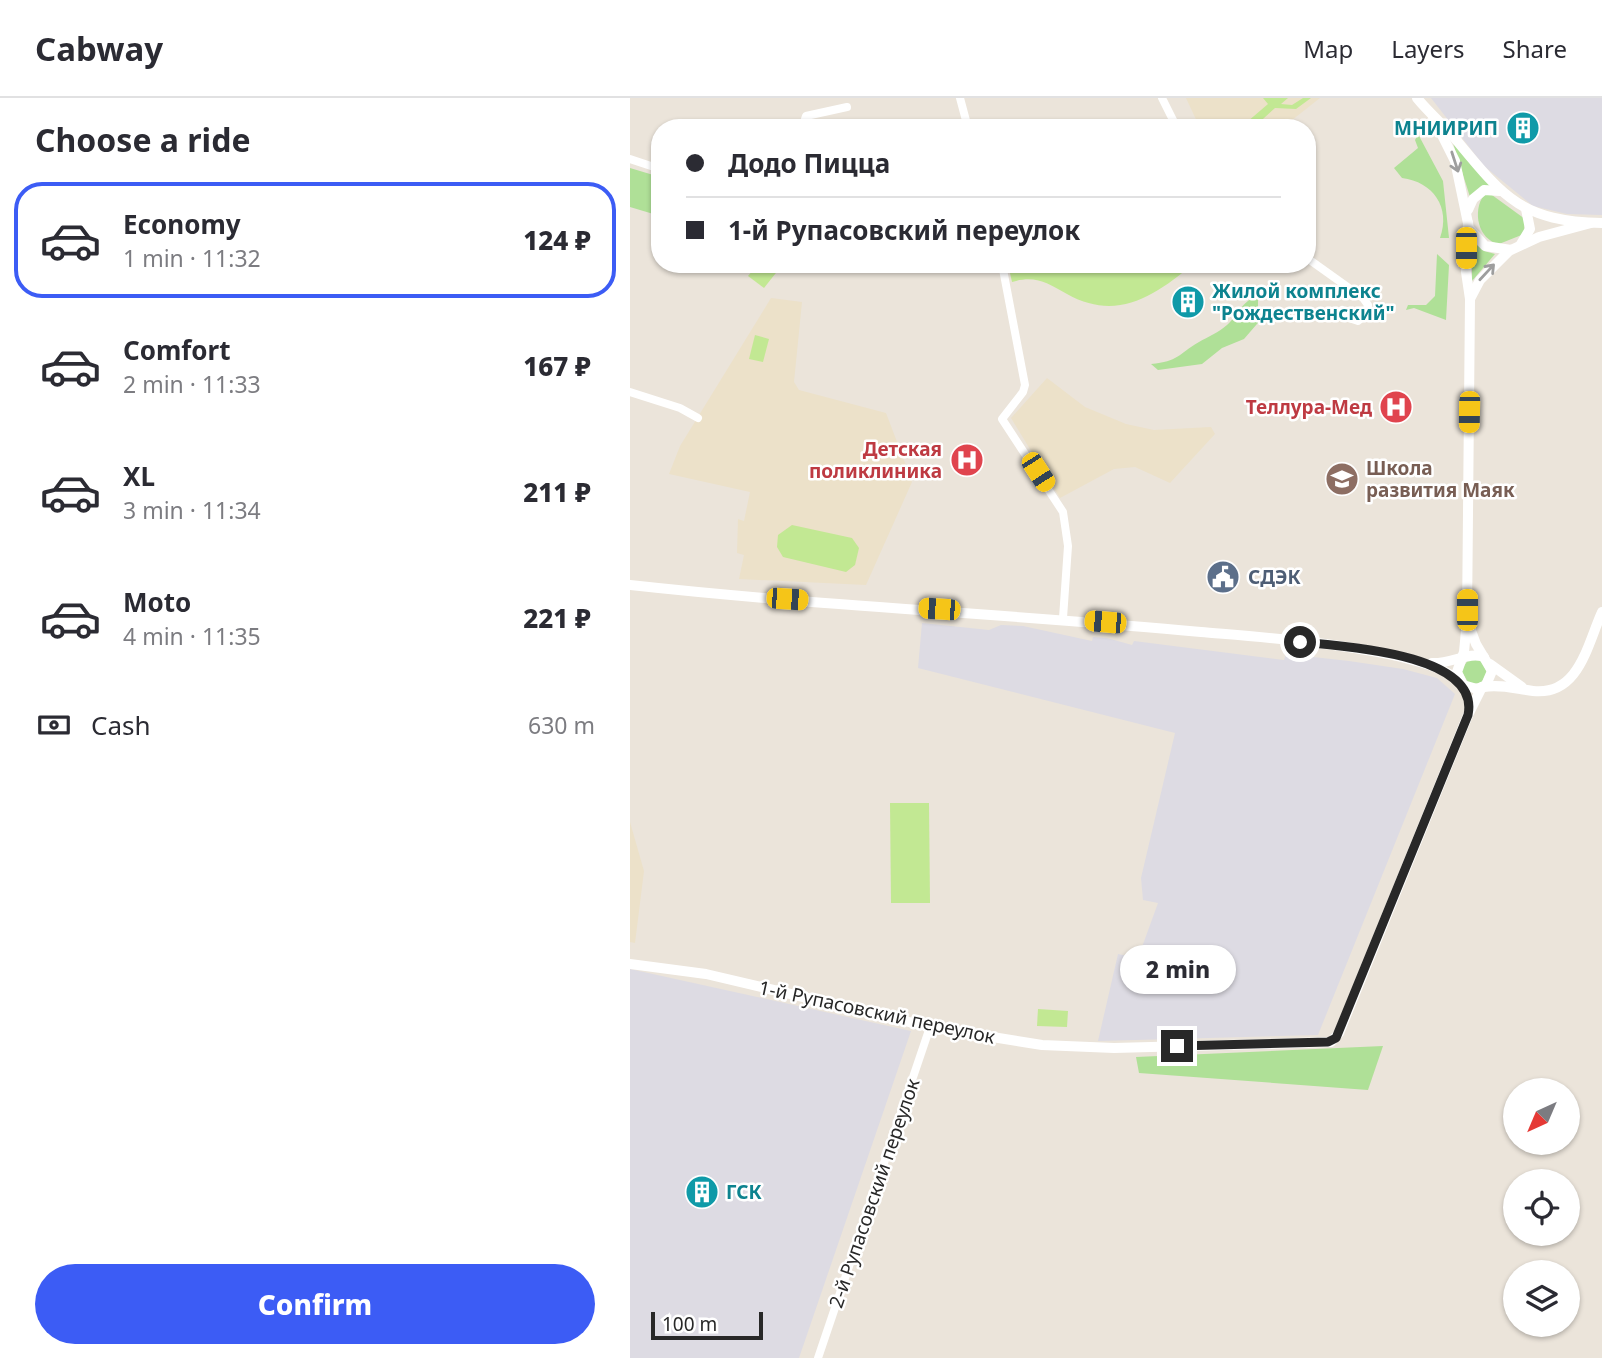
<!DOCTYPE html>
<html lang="en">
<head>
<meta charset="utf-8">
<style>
	body { margin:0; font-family:"Noto Sans",sans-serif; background:#f2f2f3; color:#2b2b33; height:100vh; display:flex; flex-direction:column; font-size:26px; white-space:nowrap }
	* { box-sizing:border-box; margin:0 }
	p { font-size:23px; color:#7c7c81 }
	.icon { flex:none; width:38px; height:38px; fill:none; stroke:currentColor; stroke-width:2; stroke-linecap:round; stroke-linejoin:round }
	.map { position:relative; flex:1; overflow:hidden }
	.drawer { display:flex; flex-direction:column; background:#fff; width:630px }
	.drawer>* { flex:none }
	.hud { position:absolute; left:21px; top:21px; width:665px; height:154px; border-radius:28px; box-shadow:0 2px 5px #0004; display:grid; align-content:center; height:154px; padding:0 35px; background:#fff }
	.needle { width:46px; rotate:224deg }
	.fabs { position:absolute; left:873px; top:980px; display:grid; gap:14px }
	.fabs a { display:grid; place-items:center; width:77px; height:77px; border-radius:50%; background:#fff; box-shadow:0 2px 5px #0004; font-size:35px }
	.scale { position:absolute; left:21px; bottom:18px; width:112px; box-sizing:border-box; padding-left:7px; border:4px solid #282828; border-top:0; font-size:19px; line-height:24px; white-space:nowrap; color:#282828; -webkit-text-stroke:5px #fff; paint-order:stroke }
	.end { position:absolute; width:32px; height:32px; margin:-16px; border:9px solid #282828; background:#fff; box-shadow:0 0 0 4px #fff }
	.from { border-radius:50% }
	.bubble { position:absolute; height:49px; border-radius:24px; background:#fff; box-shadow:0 2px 5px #0004; font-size:23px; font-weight:800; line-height:49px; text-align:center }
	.car { position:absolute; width:21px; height:42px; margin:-21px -10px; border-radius:9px; box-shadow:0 0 5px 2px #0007; background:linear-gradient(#f5c518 24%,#345 0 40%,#f5c518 0 76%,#345 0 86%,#f5c518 0) }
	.hud b { display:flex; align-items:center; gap:24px; height:66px; font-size:26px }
	.hud b+b { border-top:2px solid #e1e1e2 }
	.hud i { width:18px; height:18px; background:#2b2b33 }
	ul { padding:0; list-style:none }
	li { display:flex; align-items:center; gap:21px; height:116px; margin:0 14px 10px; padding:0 21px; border:4px solid transparent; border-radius:28px }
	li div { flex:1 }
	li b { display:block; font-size:26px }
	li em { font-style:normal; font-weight:800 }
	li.on { border-color:#3c5cf5 }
	li>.icon { width:63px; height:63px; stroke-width:1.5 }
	h2 { padding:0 35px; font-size:32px; line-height:84px }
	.pay { display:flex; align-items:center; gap:18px; height:77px; padding:0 35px; font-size:26px }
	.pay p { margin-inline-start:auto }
	.cta { display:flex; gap:14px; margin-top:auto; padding:14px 35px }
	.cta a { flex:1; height:80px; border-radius:42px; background:#3c5cf5; color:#fff; font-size:28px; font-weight:800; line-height:80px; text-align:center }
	header { display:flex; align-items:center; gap:42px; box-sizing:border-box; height:98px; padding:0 35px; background:#fff; border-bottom:2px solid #e1e1e2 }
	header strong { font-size:33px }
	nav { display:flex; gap:38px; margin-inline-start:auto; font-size:24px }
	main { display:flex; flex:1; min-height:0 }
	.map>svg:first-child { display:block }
</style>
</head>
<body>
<header>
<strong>Cabway</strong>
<nav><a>Map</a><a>Layers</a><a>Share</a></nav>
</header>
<main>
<section class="drawer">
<h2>Choose a ride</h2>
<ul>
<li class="on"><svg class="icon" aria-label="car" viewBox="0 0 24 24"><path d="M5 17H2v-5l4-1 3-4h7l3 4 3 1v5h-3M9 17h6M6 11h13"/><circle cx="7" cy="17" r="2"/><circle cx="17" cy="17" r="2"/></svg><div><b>Economy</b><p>1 min · 11:32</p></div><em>124 ₽</em></li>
<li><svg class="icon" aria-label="car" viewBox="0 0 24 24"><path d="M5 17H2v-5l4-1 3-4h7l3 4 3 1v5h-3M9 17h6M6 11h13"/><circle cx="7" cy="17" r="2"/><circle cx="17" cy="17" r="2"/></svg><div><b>Comfort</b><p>2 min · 11:33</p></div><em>167 ₽</em></li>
<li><svg class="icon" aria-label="car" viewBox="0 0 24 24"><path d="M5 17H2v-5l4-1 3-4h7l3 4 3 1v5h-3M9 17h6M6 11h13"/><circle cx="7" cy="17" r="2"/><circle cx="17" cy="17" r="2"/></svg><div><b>XL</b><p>3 min · 11:34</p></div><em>211 ₽</em></li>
<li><svg class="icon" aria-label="car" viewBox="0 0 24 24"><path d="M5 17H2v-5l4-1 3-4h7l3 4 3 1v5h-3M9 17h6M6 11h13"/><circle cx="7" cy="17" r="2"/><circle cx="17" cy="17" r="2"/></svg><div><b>Moto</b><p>4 min · 11:35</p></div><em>221 ₽</em></li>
</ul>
<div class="pay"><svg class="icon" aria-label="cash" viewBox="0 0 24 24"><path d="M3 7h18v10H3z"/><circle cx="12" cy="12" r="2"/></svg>Cash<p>630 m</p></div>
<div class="cta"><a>Confirm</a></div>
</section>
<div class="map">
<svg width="972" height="1260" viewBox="0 0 972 1260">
	<rect width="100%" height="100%" fill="#ebe4da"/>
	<g fill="#dddbe3">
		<path d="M801,0H972V117L937,116L903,108L854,68Z"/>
		<path d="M292,525L359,532L371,527L393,528L462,543L463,539L477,540L502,547L504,543L654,562L656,556L719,563L773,571L807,580L825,596L688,937L468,943L488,856L508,860L528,805L513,802L511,780L545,635L288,570Z"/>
		<path d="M0,871L281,933L169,1260H0Z"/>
	</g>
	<g fill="#ece1c9">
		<path d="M556,0H690L652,30H570Z"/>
		<path d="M141,200L172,204L164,284L169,292L256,315L280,378L282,384L236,487L109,481L114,457L107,455L108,421L114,423L120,394L39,376L50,348Z"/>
		<path d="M417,280L455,309L496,326L524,332L581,329L585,336L540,385L505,369L484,371L430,400L381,320Z"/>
		<path d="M0,724L14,773L5,845L0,844Z"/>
	</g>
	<g fill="#afe097">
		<path d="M788,36L813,83L819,140H810C821,109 803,84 772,80L764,70L788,50L785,42Z"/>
		<path d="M823,45L860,88L840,99Z"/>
		<path d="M0,70L30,79V118L0,109Z"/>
		<path d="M854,97H862L895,121L894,136L869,146C848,142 842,113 854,97Z"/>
		<path d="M842,143L854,153L865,156L842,183Z"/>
		<path d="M807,156L819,167L816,222L784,210L776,212L778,207H796L805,198Z"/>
		<path d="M628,198V214L633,219L614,241L592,250L572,266L528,272L521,266C549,263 547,257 569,244C578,239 589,234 597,227C608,218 612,202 628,198Z"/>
		<path d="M839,561L852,563L857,575L851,585L839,586L831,572Z"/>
		<path d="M753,948L738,992L509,975L506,959Z"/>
	</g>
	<g fill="#c2e893">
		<path d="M633,0H658L651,6L662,7L673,0H681L666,11L645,10L623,30H610L638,6Z"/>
		<path d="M128,166H153L134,190L118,178Z"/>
		<path d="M378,166H563C525,198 487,224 437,196C417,185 406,177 382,184Z"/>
		<path d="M125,237L139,241L133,264L119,261Z"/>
		<path d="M162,427L222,440L229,450L225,467L216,474L153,459L147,449L148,437Z"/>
		<path d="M260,705H299L300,805H261Z"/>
		<path d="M408,911L438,913L437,929L407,928Z"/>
	</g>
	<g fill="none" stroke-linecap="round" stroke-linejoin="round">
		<g stroke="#fff" stroke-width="8">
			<path d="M330,0L338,30"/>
			<path d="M532,0L547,30"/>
			<path d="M172,30L176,18L217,9"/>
			<path d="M0,61L30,71"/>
			<path d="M677,160L733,200L738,207L737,215L728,223L722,221L712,212"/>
			<path d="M372,166L395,287L393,294L372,321L433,414L438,448L433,520"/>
			<path d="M0,294L50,310L68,320"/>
			<path d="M188,1260L300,929"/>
		</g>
		<g stroke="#fff" stroke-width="10">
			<path d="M787,0C800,16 815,28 828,44C875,101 893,123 972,125"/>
			<path d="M803,19L825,63L839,130L855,148L881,152L909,139L961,125"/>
			<path d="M838,112L843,101L854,92L870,93"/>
			<path d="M891,146L900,131L896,111"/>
			<path d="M840,201L850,182L880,152"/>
			<path d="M0,487C190,508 381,516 571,534C626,539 793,549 829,583"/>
			<path d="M837,522L846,546L862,573L856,587L847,591L833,587L827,574L834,554L837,522L840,201L836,174L838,125"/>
			<path d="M802,565C821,566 840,553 854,559"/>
			<path d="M860,566L892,589"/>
			<path d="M854,589C871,586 886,591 903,593C949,598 957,547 972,514"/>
			<path d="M0,866L76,876L300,929L412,947L484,950L701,944L709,935L838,617L852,589"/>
		</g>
	</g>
	<defs><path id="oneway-shaft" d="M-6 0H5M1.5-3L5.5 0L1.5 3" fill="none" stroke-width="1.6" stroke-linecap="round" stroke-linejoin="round" transform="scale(1.75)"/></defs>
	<g stroke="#9e9e9e">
		<use href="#oneway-shaft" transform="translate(825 64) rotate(72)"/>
		<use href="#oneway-shaft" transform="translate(857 174) rotate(-47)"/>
	</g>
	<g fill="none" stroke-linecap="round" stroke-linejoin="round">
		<path stroke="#282828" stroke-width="9" d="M547,948L698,944L706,940L838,617C851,555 711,548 670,544"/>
	</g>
	<defs>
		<symbol id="building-disc" viewBox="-11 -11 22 22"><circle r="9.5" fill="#0f9aa8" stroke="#fff"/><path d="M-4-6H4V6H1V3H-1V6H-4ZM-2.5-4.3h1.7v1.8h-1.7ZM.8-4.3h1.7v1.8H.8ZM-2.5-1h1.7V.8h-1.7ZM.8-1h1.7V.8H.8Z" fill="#fff"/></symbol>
		<symbol id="hospital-disc" viewBox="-11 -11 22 22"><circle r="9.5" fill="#e0444e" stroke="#fff"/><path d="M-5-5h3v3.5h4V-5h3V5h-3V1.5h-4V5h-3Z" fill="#fff"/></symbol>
		<symbol id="school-disc" viewBox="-11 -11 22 22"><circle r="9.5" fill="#8d6e63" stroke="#fff"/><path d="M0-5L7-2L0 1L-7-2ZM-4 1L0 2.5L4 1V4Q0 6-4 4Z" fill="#fff"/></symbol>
		<symbol id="civic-disc" viewBox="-11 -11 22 22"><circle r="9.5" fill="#5c6f8a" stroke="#fff"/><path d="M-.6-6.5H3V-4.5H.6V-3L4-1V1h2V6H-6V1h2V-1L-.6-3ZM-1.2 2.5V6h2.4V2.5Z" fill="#fff"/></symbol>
	</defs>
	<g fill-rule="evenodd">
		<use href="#building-disc" x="874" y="11" width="38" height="38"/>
		<use href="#building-disc" x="539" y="185" width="38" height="38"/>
		<use href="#hospital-disc" x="747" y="290" width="38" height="38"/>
		<use href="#hospital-disc" x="318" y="343" width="38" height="38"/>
		<use href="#school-disc" x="693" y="362" width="38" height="38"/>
		<use href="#civic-disc" x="574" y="460" width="38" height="38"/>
		<use href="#building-disc" x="53" y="1075" width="38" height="38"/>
	</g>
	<g text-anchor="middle" stroke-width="5" stroke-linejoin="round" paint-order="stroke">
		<g font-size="19" font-weight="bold" fill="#0d838f" stroke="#fff" text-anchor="start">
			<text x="868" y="37" text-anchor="end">МНИИРИП</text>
			<text x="582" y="200">Жилой комплекс<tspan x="582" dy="22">"Рождественский"</tspan></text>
			<text x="96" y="1101">ГСК</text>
		</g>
		<g font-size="19" font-weight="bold" fill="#be3a42" stroke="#fff" text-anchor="end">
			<text x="742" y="316">Теллура-Мед</text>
			<text x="312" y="358">Детская<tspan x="312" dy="22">поликлиника</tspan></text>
		</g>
		<g font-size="19" font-weight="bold" fill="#785e54" stroke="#fff" text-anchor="start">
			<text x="736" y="377">Школа<tspan x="736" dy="22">развития Маяк</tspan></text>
		</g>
		<g font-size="19" font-weight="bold" fill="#4e5e75" stroke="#fff" text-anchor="start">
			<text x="618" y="486">СДЭК</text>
		</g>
		<g font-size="19" fill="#282828" stroke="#fff">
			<text transform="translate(247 914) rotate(12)" y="7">1-й Рупасовский переулок</text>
			<text transform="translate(244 1095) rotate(-71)" y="7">2-й Рупасовский переулок</text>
		</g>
	</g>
</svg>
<div class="fabs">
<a><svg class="needle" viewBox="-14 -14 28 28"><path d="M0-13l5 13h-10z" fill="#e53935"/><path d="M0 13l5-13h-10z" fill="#7c7c81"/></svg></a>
<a><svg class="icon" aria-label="locate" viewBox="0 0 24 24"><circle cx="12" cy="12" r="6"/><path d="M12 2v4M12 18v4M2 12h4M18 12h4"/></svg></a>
<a><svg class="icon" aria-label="layers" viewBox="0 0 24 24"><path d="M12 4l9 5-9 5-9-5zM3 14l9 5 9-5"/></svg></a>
</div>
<div class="scale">100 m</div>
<i class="end from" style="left:670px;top:544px"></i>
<i class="end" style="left:547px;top:948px"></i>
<div class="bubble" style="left:490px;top:847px;width:116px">2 min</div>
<i class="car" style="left:836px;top:150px;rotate:180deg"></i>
<i class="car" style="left:839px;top:314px;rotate:181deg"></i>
<i class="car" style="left:408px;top:374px;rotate:147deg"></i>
<i class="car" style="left:157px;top:501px;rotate:94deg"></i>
<i class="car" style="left:309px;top:511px;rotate:274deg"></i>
<i class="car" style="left:837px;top:512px;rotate:0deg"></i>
<i class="car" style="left:475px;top:524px;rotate:275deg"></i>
<div class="hud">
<b><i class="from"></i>Додо Пицца</b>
<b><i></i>1-й Рупасовский переулок</b>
</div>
</div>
</main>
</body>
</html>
